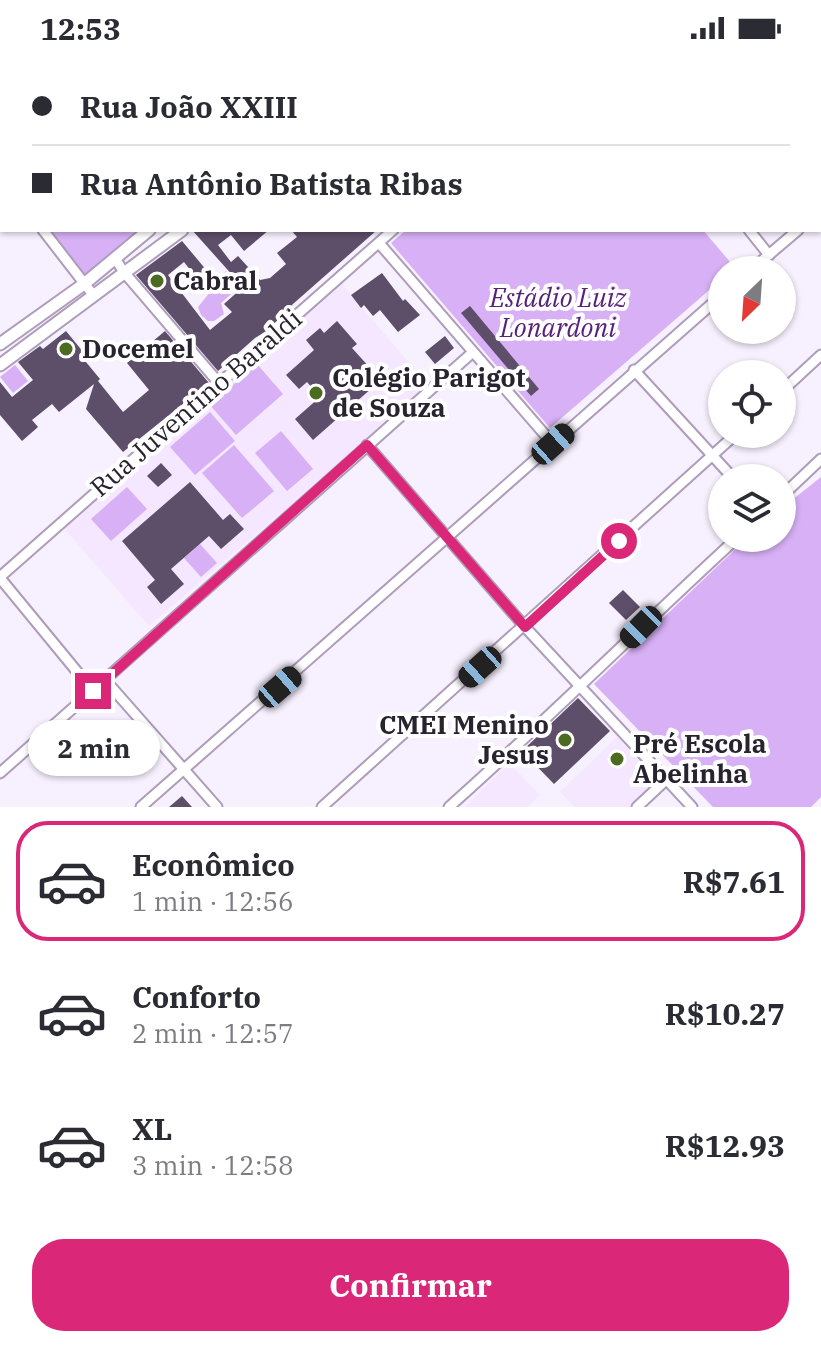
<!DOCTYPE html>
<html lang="pt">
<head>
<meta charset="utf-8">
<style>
	body { margin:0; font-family:"IBM Plex Serif",serif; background:#f2f2f3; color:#2b2b33; height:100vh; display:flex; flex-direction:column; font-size:30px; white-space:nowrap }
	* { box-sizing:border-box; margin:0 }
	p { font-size:26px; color:#7c7c81 }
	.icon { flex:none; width:44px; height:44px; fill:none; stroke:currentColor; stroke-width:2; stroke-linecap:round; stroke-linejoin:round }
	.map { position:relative; height:751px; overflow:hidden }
	.panel { display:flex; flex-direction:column; background:#fff; flex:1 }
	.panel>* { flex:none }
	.top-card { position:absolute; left:0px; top:0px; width:822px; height:176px; box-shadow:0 2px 6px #0004; display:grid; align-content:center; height:176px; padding:0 32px; background:#fff }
	.needle { width:52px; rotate:205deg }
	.fabs { position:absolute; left:708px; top:200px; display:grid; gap:16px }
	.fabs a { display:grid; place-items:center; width:88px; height:88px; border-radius:50%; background:#fff; box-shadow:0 2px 6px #0004; font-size:40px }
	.end { position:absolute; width:36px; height:36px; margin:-18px; border:10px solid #db2777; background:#fff; box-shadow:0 0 0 4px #fff }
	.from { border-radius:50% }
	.bubble { position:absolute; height:56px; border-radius:28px; background:#fff; box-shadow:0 2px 6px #0004; font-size:26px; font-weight:700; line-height:56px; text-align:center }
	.car { position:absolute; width:24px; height:48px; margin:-24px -12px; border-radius:10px; box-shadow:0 0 6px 2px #0007; background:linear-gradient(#222 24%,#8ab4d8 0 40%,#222 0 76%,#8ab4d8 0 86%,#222 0) }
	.top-card b { display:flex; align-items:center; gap:28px; height:76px; font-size:30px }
	.top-card b+b { border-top:2px solid #e1e1e2 }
	.top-card i { width:20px; height:20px; background:#2b2b33 }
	ul { padding:14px 0 0; list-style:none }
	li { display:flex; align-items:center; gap:24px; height:120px; margin:0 16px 12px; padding:0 16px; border:4px solid transparent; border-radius:32px }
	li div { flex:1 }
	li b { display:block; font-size:30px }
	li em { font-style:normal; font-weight:700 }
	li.selected { border-color:#db2777 }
	li>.icon { width:72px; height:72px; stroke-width:1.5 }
	.action { display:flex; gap:16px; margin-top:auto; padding:16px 32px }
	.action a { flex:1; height:92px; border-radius:32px; background:#db2777; color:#fff; font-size:32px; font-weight:700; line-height:92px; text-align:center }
	.status { display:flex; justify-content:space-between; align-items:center; height:56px; padding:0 40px; background:#fff; direction:ltr }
	.status svg { height:22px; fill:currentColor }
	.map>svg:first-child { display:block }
</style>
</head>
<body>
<div class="status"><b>12:53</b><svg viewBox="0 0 49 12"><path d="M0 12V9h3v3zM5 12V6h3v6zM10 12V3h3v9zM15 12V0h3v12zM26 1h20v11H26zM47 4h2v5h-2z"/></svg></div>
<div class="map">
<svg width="821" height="751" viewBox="0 0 821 751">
	<rect width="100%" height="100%" fill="#f7f0fe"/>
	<g fill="#f4e7ff">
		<path d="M340,226L429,330L149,570L62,470Z"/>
		<path d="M617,681L658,724L630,751H575L560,736Z"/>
		<path d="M509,707L540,739L527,751H465Z"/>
	</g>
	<g fill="#d7b0f5">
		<path d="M46,174H146L84,223Z"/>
		<path d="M406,174H703L735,212L722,214V223L550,372L391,187Z"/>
		<path d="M226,215L238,232L221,247L224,258L214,265H208L201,259L198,251L211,235L210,228Z"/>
		<path d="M257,308L283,338L236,379L210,349Z"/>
		<path d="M15,309L28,325L13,337L0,321Z"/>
		<path d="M210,356L235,385L195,419L170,391Z"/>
		<path d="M281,375L313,413L287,435L255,397Z"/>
		<path d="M234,389L274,435L242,462L202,417Z"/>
		<path d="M821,421V741L811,751H713L594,628L747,482H782V452Z"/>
		<path d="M127,431L147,453L111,485L91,463Z"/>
		<path d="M200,488L217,507L201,521L184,502Z"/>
	</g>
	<g fill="#5d4e69">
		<path d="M192,174H269L244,195L231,179L218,189L231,206L238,200L260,224L270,222L286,208L277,197L297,181L291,174H377L293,248L268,274L255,282L218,315L136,219L182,185L213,222L200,233L192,223L195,220L184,206L168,219L210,274L232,256L224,248L243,231Z"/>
		<path d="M382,217L403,245L405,243L420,259L398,276L380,254L373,260L364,249L361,252L351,239Z"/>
		<path d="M470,250L539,333L531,340L461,257Z"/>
		<path d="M337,265L357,288L352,292L381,324L313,384L295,363L320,341L307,326L299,333L286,319L314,294L306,284L320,272L324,277Z"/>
		<path d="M66,275L84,297L81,300L100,323L98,325L123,356L149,334L127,307L165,275L209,327L123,396L86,353L94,328L59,356L52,348L32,364L38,371L22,385L0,359V326L12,341L33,324L18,306L40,290L43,293Z"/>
		<path d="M445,280L454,292L435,308L425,296Z"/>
		<path d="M161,407L172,419L158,431L147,420Z"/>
		<path d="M190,426L223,464L230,458L244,473L221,493L209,480L171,513L184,528L161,548L147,531L155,524L122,485Z"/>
		<path d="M623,534L640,551L626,564L609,547Z"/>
		<path d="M578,642L610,675L554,728L522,695Z"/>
		<path d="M182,740L192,751H169Z"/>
	</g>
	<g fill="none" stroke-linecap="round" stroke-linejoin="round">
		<defs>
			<g id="minor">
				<path d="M38,0L40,2"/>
				<path d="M168,0L169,2"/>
				<path d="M298,0L300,2"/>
				<path d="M605,0L607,2"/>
				<path d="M8,2L10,0"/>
				<path d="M591,2L593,0"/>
				<path d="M819,2L821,1"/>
				<path d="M0,8L2,6"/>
				<path d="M0,116L2,119"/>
				<path d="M820,155L821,154"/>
				<path d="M43,174L94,240"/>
				<path d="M749,174L769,199"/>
				<path d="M379,187L553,388"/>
				<path d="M115,202L123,215L218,326"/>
				<path d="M751,214L798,174"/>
				<path d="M634,314L733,422"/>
				<path d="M782,335L821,299"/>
				<path d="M367,389L525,571L692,751"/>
				<path d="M782,440L821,403"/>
				<path d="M0,521L393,174"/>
				<path d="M0,522L93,635"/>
				<path d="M106,625L217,751"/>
				<path d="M0,717L473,296"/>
				<path d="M141,751L722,239"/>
				<path d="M322,751L736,378"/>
				<path d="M449,751C547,664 640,571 737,482"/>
				<path d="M637,751L667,723"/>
			</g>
			<g id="tertiary">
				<path d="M387,2L390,0"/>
				<path d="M418,2L420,0"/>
				<path d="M0,288L84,228L149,174"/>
				<path d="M0,309L182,174"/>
			</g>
		</defs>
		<use href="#minor" stroke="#ad9cbb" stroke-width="13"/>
		<use href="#tertiary" stroke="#ad9cbb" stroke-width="15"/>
		<use href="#minor" stroke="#fff" stroke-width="9"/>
		<use href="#tertiary" stroke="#fff" stroke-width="11"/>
	</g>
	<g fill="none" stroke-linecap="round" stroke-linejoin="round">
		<path stroke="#db2777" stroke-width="10" d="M93,635L367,389L525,571L619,485"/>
	</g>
	<g fill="#4b6b21" stroke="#fff" stroke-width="3">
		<circle cx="157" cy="225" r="8"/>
		<circle cx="66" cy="293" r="8"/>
		<circle cx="316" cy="337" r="8"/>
		<circle cx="565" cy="684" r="8"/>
		<circle cx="617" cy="703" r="8"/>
	</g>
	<g text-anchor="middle" stroke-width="8" stroke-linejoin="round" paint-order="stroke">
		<g font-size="26" font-weight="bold" fill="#29232f" stroke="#fff" text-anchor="start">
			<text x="173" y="234">Cabral</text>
			<text x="82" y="302">Docemel</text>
			<text x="332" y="331">Colégio Parigot<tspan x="332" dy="30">de Souza</tspan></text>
			<text x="549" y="678" text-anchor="end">CMEI Menino<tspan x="549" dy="30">Jesus</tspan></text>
			<text x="633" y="697">Pré Escola<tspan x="633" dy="30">Abelinha</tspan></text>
		</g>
		<g font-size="26" font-style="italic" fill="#582179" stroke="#fff">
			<text x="558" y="251">Estádio Luiz<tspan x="558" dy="30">Lonardoni</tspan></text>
		</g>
		<g font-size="26" fill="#29232f" stroke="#fff">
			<text transform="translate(196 347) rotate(-41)" y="9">Rua Juventino Baraldi</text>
		</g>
	</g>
</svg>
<div class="fabs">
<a><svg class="needle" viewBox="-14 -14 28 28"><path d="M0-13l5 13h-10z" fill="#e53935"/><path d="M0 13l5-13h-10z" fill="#7c7c81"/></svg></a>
<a><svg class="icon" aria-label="locate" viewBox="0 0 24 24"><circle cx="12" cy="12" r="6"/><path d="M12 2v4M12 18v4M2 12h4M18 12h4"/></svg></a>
<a><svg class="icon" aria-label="layers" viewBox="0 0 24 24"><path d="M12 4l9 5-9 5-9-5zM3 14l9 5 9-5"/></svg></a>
</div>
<i class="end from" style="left:619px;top:485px"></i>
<i class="end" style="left:93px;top:635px"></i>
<div class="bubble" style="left:28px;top:664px;width:132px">2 min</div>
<i class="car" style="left:553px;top:388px;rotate:48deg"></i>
<i class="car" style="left:641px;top:571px;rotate:225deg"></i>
<i class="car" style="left:480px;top:611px;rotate:228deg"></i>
<i class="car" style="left:280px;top:631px;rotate:49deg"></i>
<div class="top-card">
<b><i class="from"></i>Rua João XXIII</b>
<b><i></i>Rua Antônio Batista Ribas</b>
</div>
</div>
<section class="panel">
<ul>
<li class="selected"><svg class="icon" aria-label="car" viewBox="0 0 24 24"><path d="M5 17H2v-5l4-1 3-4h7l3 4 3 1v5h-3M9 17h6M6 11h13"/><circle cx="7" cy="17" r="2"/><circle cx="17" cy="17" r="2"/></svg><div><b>Econômico</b><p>1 min · 12:56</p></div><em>R$7.61</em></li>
<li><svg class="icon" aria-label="car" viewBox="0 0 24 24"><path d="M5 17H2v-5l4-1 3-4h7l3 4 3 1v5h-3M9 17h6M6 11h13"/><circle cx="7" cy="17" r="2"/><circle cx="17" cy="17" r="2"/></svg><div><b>Conforto</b><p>2 min · 12:57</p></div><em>R$10.27</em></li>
<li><svg class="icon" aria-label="car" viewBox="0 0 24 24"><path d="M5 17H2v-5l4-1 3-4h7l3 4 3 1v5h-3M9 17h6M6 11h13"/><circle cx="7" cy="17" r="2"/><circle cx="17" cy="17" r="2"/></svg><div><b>XL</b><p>3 min · 12:58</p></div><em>R$12.93</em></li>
</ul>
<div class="action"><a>Confirmar</a></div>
</section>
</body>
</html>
